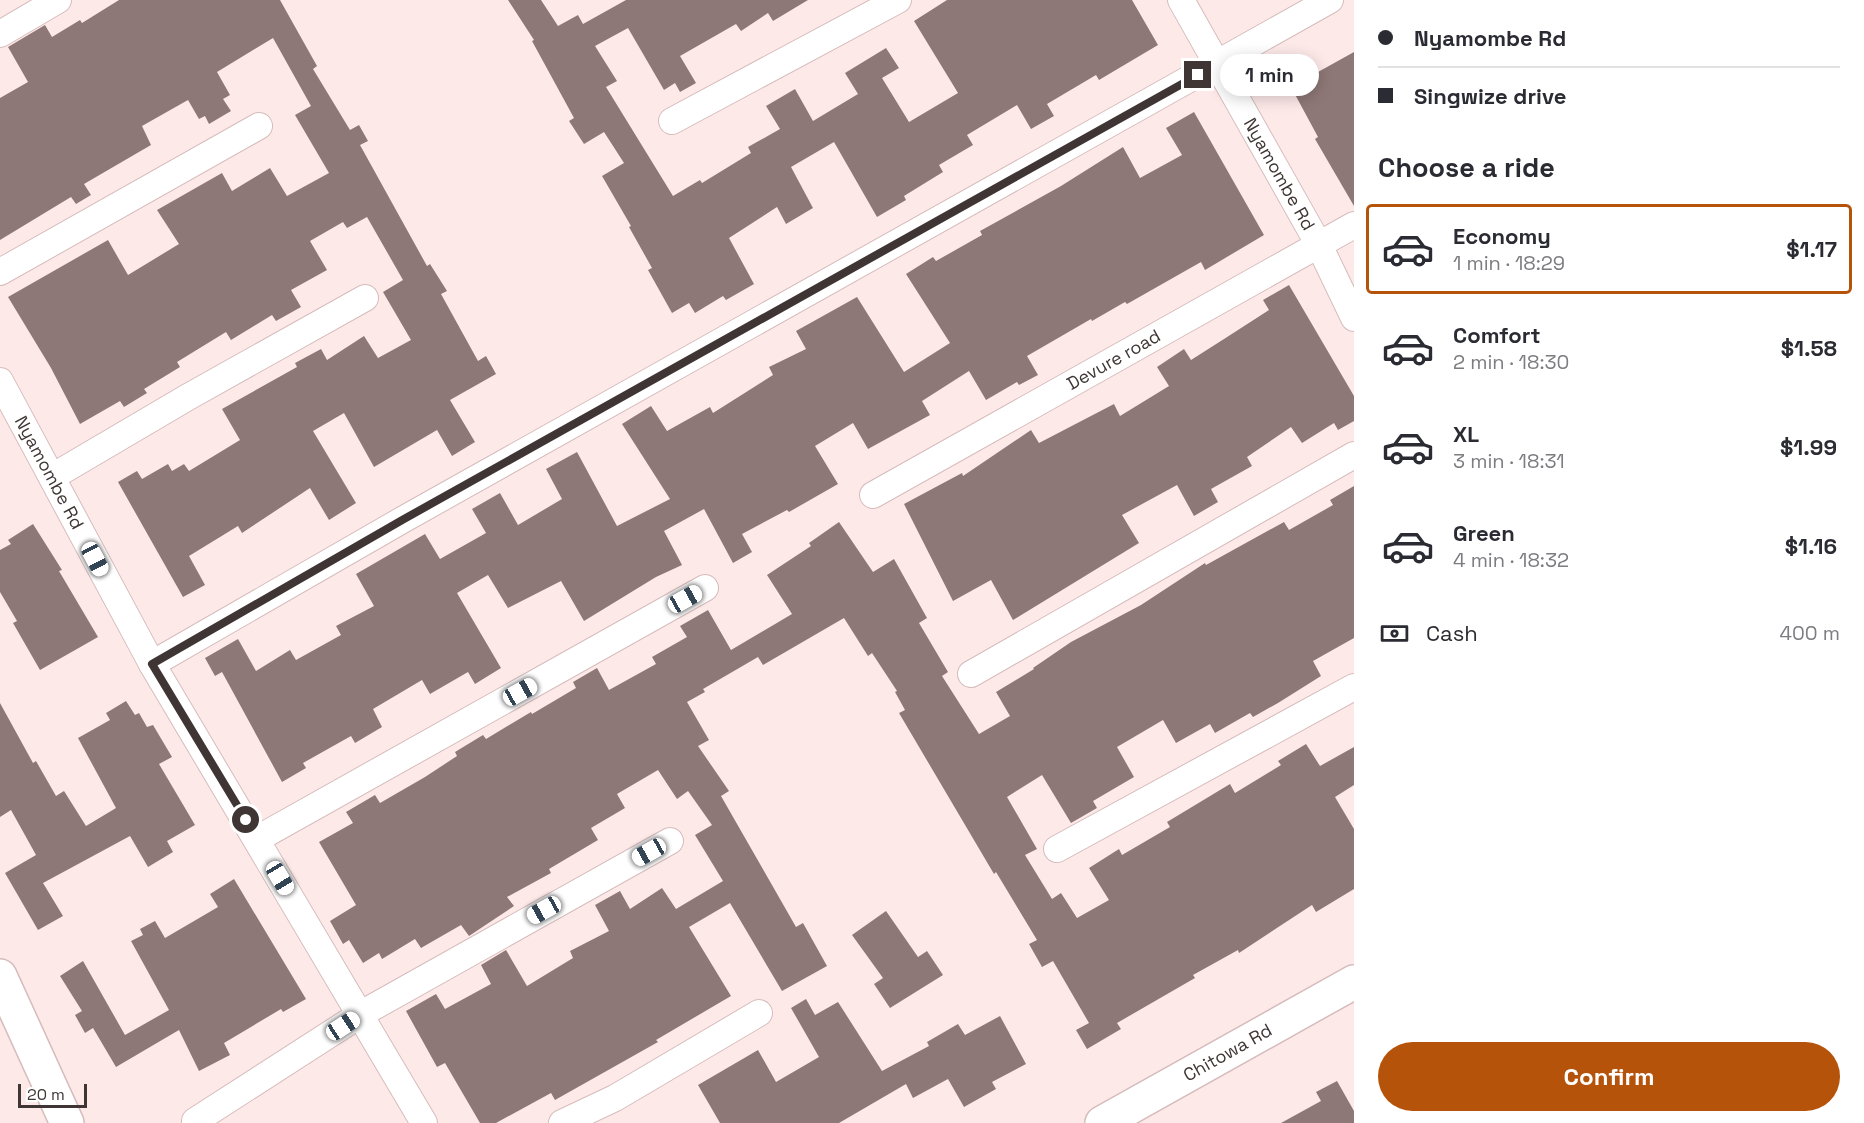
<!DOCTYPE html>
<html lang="en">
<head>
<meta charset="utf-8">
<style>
	body { margin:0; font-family:"Space Grotesk",sans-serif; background:#f2f2f3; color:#2b2b33; height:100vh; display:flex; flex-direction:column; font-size:22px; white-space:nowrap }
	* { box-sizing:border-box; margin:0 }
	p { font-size:20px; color:#7c7c81 }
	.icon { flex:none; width:33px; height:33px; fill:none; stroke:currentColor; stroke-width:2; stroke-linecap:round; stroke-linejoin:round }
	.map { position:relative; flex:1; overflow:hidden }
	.drawer { display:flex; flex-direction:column; background:#fff; width:510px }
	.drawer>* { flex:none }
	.top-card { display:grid; align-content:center; height:132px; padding:0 24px; background:#fff }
	.scale { position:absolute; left:18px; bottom:15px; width:69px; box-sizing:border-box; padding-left:6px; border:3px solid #3f3535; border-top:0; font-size:16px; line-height:21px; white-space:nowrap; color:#3f3535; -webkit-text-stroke:4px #fff; paint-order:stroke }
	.end { position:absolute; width:27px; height:27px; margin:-14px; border:8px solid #3f3535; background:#fff; box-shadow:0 0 0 3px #fff }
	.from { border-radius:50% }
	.bubble { position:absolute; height:42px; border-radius:21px; background:#fff; box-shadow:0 3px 15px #0003; font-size:20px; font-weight:700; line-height:42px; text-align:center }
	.car { position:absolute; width:18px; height:36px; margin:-18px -9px; border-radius:8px; box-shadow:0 0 4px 2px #0007; background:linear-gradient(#fff 24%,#345 0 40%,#fff 0 76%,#345 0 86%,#fff 0) }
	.top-card b { display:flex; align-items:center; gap:21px; height:57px; font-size:22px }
	.top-card b+b { border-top:2px solid #e1e1e2 }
	.top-card i { width:15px; height:15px; background:#2b2b33 }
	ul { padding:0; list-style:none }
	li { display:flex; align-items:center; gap:18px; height:90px; margin:0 12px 9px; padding:0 12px; border:3px solid transparent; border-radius:6px }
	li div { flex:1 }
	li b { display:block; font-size:22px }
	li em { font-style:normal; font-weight:700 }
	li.on { border-color:#b45309 }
	li>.icon { width:54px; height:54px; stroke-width:1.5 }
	h2 { padding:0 24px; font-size:27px; line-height:72px }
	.pay { display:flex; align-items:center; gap:15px; height:66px; padding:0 24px; font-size:22px }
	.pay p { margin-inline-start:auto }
	.action { display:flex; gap:12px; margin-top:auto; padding:12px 24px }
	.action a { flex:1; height:69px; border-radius:36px; background:#b45309; color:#fff; font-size:24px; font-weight:700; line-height:69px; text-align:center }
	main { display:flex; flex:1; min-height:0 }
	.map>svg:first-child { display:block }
</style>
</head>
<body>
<main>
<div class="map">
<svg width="1354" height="1123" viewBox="0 0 1354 1123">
	<rect width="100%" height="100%" fill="#fee9e9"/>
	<g fill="#8e7777">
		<path d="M119,0H280L317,66L313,69L350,130L359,125L368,141L360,145L427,266L430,264L447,291L441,294L478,361L486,356L496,374L450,400L475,442L452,456L437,430L374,467L344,413L313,431L356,503L329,520L310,488L242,533L238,526L189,556L205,585L183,597L118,482L137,471L142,479L168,464L172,471L184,464L189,471L240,440L222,409L297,367L295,363L321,349L327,360L364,336L378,358L411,340L383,292L403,280L367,217L347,228L343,222L310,241L327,270L291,290L301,307L276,321L272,315L231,340L226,332L177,362L180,367L144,389L147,393L124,407L120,401L80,424L51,368L8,297L108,240L128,275L179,244L157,210L222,173L232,191L270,168L287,196L329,173L295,115L311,106L273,38L217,72L230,95L223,99L231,111L209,124L205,116L199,119L188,100L142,126L151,145L84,184L91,195L76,204L71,197L0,240V98L28,82L8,47L45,25L52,37L80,20L82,23Z"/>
		<path d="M508,0H541L558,26L578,15L583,24L626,0H808L773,21L768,13L741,31L736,24L680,56L696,83L680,92L675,83L664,90L628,28L595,46L617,81L606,87L673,196L700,180L702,183L751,153L748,147L780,129L766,106L795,89L813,121L858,94L845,73L886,48L899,68L882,78L909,122L958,93L914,21L947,0H1132L1158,45L1099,80L1096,75L1047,104L1054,116L1031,129L1017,105L967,135L973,145L939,165L943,172L904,196L906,200L877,217L834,142L791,167L813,208L786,224L777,207L729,238L754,284L726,300L723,296L695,313L689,303L672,313L648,270L652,268L629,227L631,226L602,176L624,163L604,132L584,144L569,121L574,118L532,41L534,40Z"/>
		<path d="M1354,52V206L1315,139L1318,137L1291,87Z"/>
		<path d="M1194,112L1264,235L1205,270L1201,262L1127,304L1125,302L1092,321L1091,319L1027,356L1038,375L1019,385L1017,382L986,400L969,371L922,401L930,415L868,449L853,423L815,446L838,484L789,512L787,510L742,534L752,552L733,563L704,509L664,531L682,565L656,577L584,621L561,581L508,608L488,575L457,593L501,668L475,684L468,672L430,694L422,680L373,709L382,727L355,743L351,736L303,763L306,768L282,782L222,672L215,676L205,658L238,639L256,671L290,650L296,660L341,635L336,626L374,606L356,574L425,534L440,559L486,533L472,509L500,493L518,525L562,499L546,469L577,452L617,526L670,499L622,424L651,406L667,431L710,407L713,413L773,375L769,367L806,349L796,331L857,297L904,372L950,343L906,274L933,257L936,261L982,235L980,231L1061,186L1123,147L1140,178L1182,155L1166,128Z"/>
		<path d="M1289,285L1354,396V421L1338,430L1334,423L1302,443L1291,427L1247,457L1252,466L1211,489L1218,502L1194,516L1177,485L1122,515L1139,543L1013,620L991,580L953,601L904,504L962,473L963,476L1031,430L1039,443L1114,404L1120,416L1169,386L1157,367L1184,349L1191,360L1224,339L1269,310L1263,300Z"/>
		<path d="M1354,486V638L1313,661L1321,676L1278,703L1253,717L1250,713L1215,733L1210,724L1176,743L1163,720L1117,747L1134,777L1093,801L1097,808L1071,823L1042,775L1007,797L1037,849L1025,855L1052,899L1061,893L1077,918L1109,900L1089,868L1119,849L1122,855L1170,827L1167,822L1230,784L1235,793L1281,765L1278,761L1306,744L1320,766L1354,747V785L1335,797L1354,829V889L1316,912L1312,905L1239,953L1238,950L1193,975L1195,978L1117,1023L1121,1029L1087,1049L1076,1030L1089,1023L1053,961L1042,967L1029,944L1037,940L996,872L994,874L899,713L905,710L895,692L897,691L872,653L868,656L844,618L763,665L758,657L703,689L705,692L687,702L709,740L698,746L729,791L721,796L796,927L803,923L827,966L782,991L730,903L689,927L731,996L656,1040L658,1042L555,1100L551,1093L496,1123H480L445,1063L437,1067L406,1011L436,994L445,1009L491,984L481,965L506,950L527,986L573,958L570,951L609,931L595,905L620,891L630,909L662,888L676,909L723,881L695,835L712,825L688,791L677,799L658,770L617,794L625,808L591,828L598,840L549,869L551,873L507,897L514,906L469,936L461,925L421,948L415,939L382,959L379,953L363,963L349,940L343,944L330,921L356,905L319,842L353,823L346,812L375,795L380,803L425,777L457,756L455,752L483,735L486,739L531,712L532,714L576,688L573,682L597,668L609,690L656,664L652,657L687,637L680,626L708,610L731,650L792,614L767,575L811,546L809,543L839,522L873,572L894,559L927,618L919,623L948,672L942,676L979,734L1010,716L996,692L1034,669L1033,668L1071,642L1141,605L1205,563L1206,565L1284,522L1289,530L1333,505L1330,500Z"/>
		<path d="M33,524L62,570L59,571L98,637L40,670L13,623L17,621L0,592V550L11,544L8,540Z"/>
		<path d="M126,701L135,715L139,713L147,727L153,725L172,757L159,764L195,825L167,841L173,852L148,867L130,836L43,883L63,916L38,930L5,873L36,855L11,810L0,817V703L33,763L36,761L56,796L64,791L86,826L116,808L78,738L110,720L106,713Z"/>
		<path d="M234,879L306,999L283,1012L281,1009L224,1043L230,1055L199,1071L179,1030L116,1067L93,1028L85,1033L75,1015L82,1011L60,976L83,961L125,1035L169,1010L131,941L143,935L140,929L155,921L165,938L218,907L210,894Z"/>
		<path d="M886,911L918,957L927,951L943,975L890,1008L874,984L883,978L852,935Z"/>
		<path d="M806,999L815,1015L838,1002L882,1071L929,1046L927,1042L958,1024L965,1035L1000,1016L1026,1064L992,1082L996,1089L964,1107L948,1079L913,1098L906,1084L839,1123H720L698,1085L758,1050L776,1082L819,1057L791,1008Z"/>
		<path d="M1337,1081L1354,1111V1123H1281L1321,1101L1316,1092Z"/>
	</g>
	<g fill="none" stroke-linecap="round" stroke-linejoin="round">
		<defs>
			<g id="minor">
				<path id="s1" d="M1181,0L1319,245L1354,318"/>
				<path d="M0,34L58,0"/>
				<path d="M672,121L898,0"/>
				<path d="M0,272L259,126"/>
				<path id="s2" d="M0,381L152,664L424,1123"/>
				<path d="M52,477L188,397L365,298"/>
				<path id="s3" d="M873,495L1354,225"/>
				<path d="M152,664L404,519L1330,0"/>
				<path d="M971,674L1354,455"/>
				<path d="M257,839L705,588"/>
				<path d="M1057,849L1354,687"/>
				<path d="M196,1123L195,1121L361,1014L670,841"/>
				<path d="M562,1123L615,1098L759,1013"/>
			</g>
			<g id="tertiary">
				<path d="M0,976L67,1123"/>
				<path id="s4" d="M1102,1123L1354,982"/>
			</g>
		</defs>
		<use href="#minor" stroke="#d6bcbc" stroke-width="28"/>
		<use href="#tertiary" stroke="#d6bcbc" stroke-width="36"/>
		<use href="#minor" stroke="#fff" stroke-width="26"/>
		<use href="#tertiary" stroke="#fff" stroke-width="33"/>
	</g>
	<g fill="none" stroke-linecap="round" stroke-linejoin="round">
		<path stroke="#3f3535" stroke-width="8" d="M246,820L152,664L404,519L1198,75"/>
	</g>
	<g text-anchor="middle" stroke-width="6" stroke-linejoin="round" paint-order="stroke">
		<g font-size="18" fill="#3f3535" stroke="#fff">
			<text dy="6" stroke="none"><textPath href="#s1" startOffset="200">Nyamombe Rd</textPath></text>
			<text dy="6" stroke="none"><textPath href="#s3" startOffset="276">Devure road</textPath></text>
			<text dy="6" stroke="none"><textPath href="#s2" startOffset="104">Nyamombe Rd</textPath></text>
			<text dy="6" stroke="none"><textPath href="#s4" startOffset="144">Chitowa Rd</textPath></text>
		</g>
	</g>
</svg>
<div class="scale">20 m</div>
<i class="end from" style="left:246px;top:820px"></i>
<i class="end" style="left:1198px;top:75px"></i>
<div class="bubble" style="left:1220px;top:54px;width:99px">1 min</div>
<i class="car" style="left:95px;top:559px;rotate:152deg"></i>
<i class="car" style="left:685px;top:599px;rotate:61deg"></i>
<i class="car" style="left:520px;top:692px;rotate:61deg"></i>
<i class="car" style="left:649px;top:852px;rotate:241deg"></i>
<i class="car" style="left:280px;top:878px;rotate:149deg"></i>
<i class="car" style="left:544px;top:910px;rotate:241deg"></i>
<i class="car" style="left:343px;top:1026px;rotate:57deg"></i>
</div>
<section class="drawer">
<div class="top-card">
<b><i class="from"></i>Nyamombe Rd</b>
<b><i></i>Singwize drive</b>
</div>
<h2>Choose a ride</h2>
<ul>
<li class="on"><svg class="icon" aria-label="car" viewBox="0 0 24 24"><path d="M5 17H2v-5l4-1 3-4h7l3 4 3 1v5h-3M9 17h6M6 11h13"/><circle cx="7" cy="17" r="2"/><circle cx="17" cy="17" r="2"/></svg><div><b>Economy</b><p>1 min · 18:29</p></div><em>$1.17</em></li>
<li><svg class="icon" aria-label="car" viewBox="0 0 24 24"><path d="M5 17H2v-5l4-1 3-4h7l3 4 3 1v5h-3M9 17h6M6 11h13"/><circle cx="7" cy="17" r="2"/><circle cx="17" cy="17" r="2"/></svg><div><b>Comfort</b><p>2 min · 18:30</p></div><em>$1.58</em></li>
<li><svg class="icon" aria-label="car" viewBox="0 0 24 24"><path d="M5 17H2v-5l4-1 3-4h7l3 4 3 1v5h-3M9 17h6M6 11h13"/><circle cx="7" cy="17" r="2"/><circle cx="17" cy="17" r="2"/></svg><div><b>XL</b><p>3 min · 18:31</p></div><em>$1.99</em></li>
<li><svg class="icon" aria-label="car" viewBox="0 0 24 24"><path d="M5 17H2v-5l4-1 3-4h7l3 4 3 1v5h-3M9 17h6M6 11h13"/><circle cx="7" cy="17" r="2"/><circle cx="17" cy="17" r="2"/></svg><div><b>Green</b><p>4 min · 18:32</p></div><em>$1.16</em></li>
</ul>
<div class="pay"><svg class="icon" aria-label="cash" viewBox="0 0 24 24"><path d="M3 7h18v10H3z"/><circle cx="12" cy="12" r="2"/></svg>Cash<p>400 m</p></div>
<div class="action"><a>Confirm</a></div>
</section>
</main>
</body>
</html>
